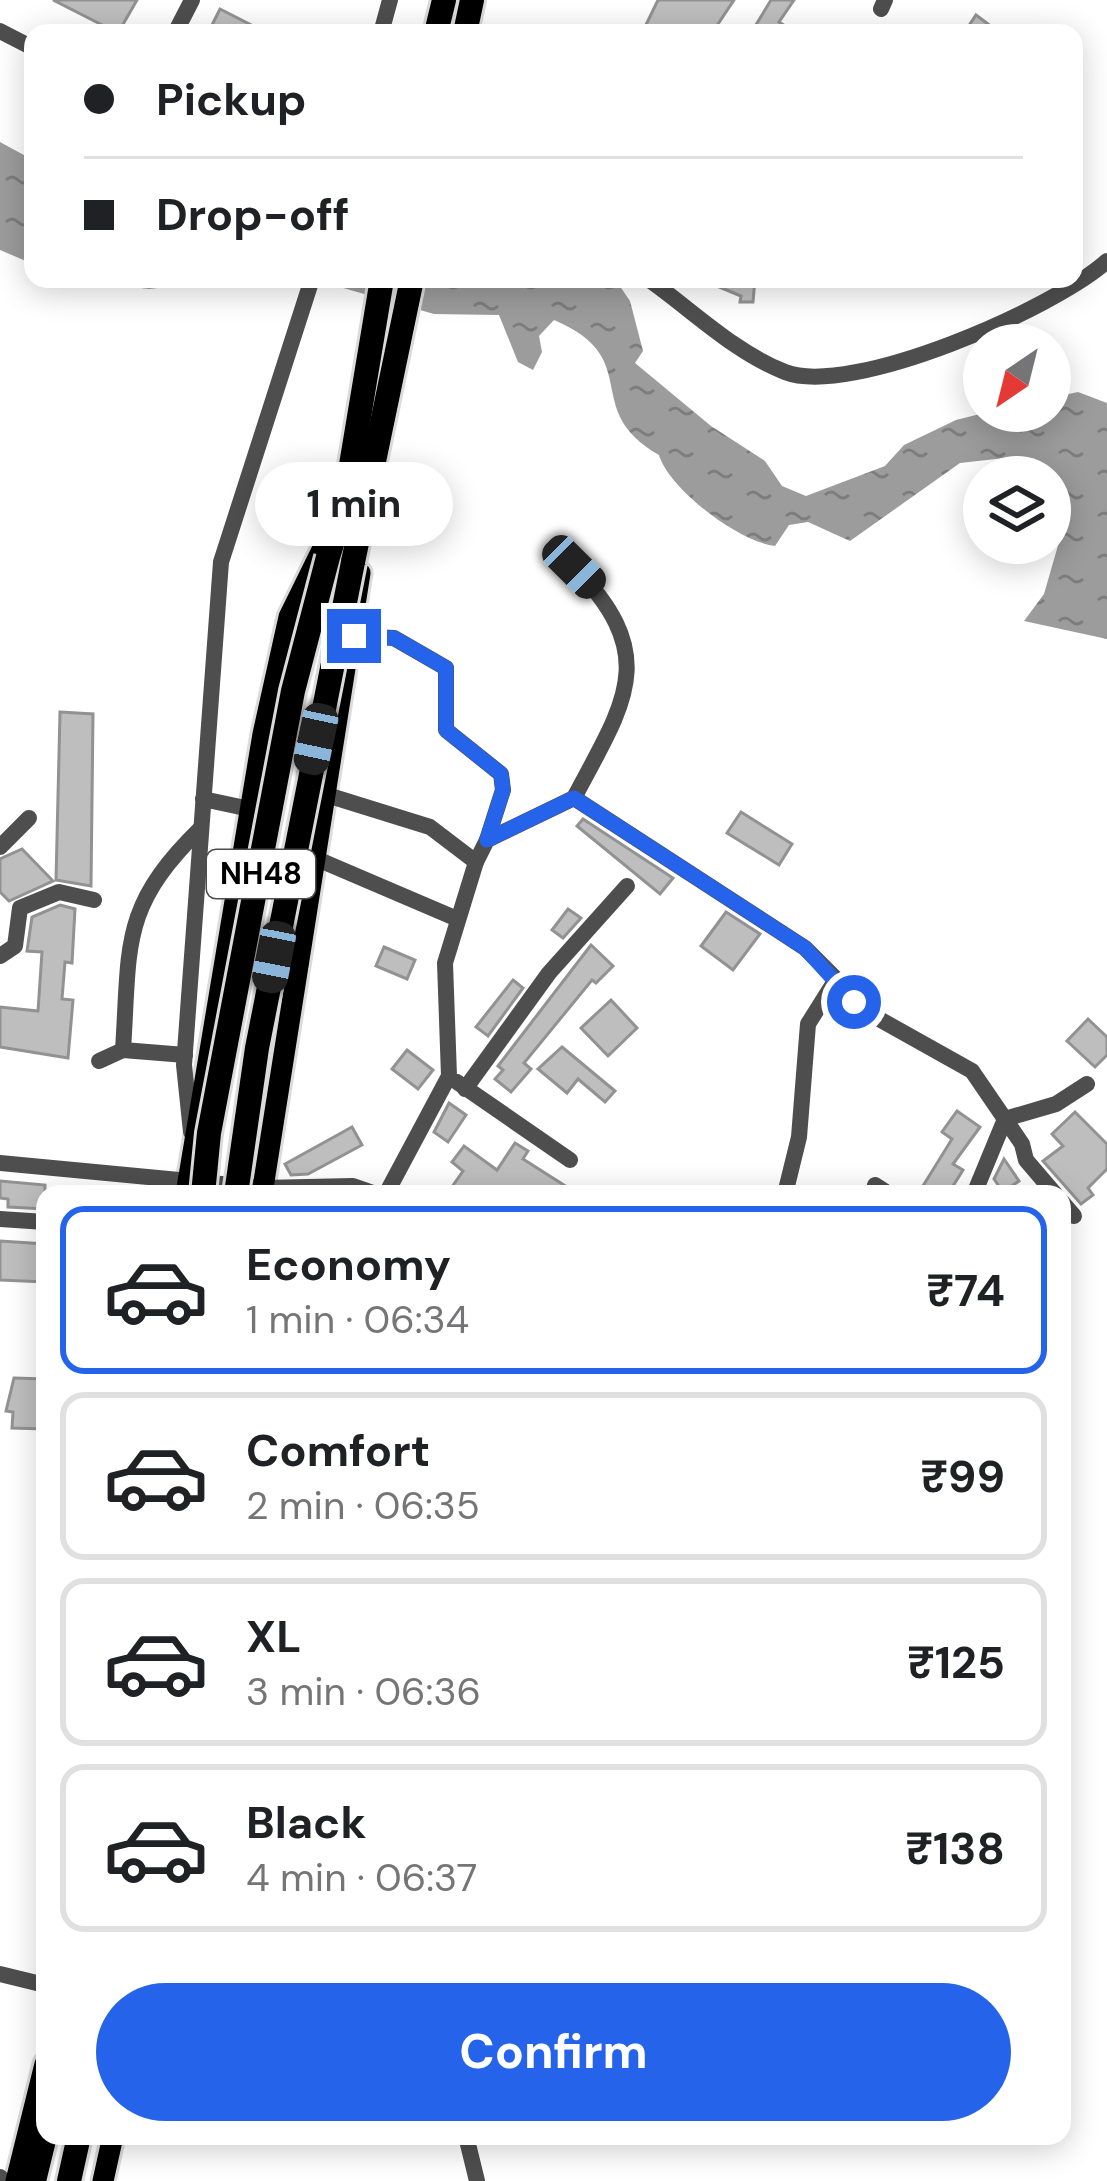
<!DOCTYPE html>
<html lang="en">
<head>
<meta charset="utf-8">
<style>
	body { margin:0; font-family:"DM Sans",sans-serif; background:#f6f6f6; color:#202124; height:100vh; display:flex; flex-direction:column; font-size:45px; white-space:nowrap }
	* { box-sizing:border-box; margin:0 }
	p { font-size:39px; color:#757577 }
	.icon { flex:none; width:66px; height:66px; fill:none; stroke:currentColor; stroke-width:2; stroke-linecap:round; stroke-linejoin:round }
	.map { position:relative; flex:1; overflow:hidden }
	.drawer { position:absolute; left:36px; top:1185px; width:1035px; height:960px; display:flex; flex-direction:column; background:#fff; border-radius:24px; box-shadow:0 6px 30px #0003 }
	.drawer>* { flex:none }
	.top-card { position:absolute; left:24px; top:24px; width:1059px; height:264px; border-radius:24px; box-shadow:0 6px 30px #0003; display:grid; align-content:center; height:264px; padding:0 60px; background:#fff }
	.needle { width:78px; rotate:215deg }
	.controls { position:absolute; left:963px; top:324px; display:grid; gap:24px }
	.controls a { display:grid; place-items:center; width:108px; height:108px; border-radius:50%; background:#fff; box-shadow:0 6px 30px #0003; font-size:60px }
	.end { position:absolute; width:54px; height:54px; margin:-27px; border:15px solid #2563eb; background:#fff; box-shadow:0 0 0 6px #fff }
	.from { border-radius:50% }
	.bubble { position:absolute; height:84px; border-radius:42px; background:#fff; box-shadow:0 6px 30px #0003; font-size:39px; font-weight:700; line-height:84px; text-align:center }
	.car { position:absolute; width:36px; height:72px; margin:-36px -18px; border-radius:15px; box-shadow:0 0 9px 3px #0007; background:linear-gradient(#222 24%,#8ab4d8 0 40%,#222 0 76%,#8ab4d8 0 86%,#222 0) }
	.top-card b { display:flex; align-items:center; gap:42px; height:114px; font-size:45px }
	.top-card b+b { border-top:3px solid #e0e0e0 }
	.top-card i { width:30px; height:30px; background:#202124 }
	ul { padding:21px 0 0; list-style:none }
	li { display:flex; align-items:center; gap:36px; height:168px; margin:0 24px 18px; padding:0 36px; border:6px solid #e0e0e0; border-radius:24px }
	li div { flex:1 }
	li b { display:block; font-size:45px }
	li em { font-style:normal; font-weight:700 }
	li.current { border-color:#2563eb }
	li>.icon { width:108px; height:108px; stroke-width:1.5 }
	.primary-button { display:flex; gap:24px; margin-top:auto; padding:24px 60px }
	.primary-button a { flex:1; height:138px; border-radius:72px; background:#2563eb; color:#fff; font-size:48px; font-weight:700; line-height:138px; text-align:center }
	.map>svg:first-child { display:block }
</style>
</head>
<body>
<div class="map">
<svg width="1107" height="2181" viewBox="0 0 1107 2181">
	<defs>
		<pattern id="water-ripples" width="26" height="14" patternUnits="userSpaceOnUse" patternTransform="scale(3)"><rect width="26" height="14" fill="#9c9c9c"/><path d="M2 4q2-2 4 0t4 0M15 11q2-2 4 0t4 0" fill="none" stroke="#7d7d7d"/></pattern>
	</defs>
	<rect width="100%" height="100%" fill="#fff"/>
	<g fill="url(#water-ripples)">
		<path d="M0,142L33,160V264L0,250Z"/>
		<path d="M73,279H237L149,289Z"/>
		<path d="M312,279H615L630,301L643,351L635,363L711,426L765,461L782,486L806,496L885,466L904,445L956,420L992,411H1050V398L1078,392L1107,403V639L1024,621L1044,594L1061,535L1050,477L1005,458L960,463L850,541L808,522L789,525L775,546C739,542 669,489 659,455C579,409 646,359 554,320L539,336L542,352L533,370L518,362L499,315L434,314Z"/>
	</g>
	<g fill="#bebebe" stroke="#929292" stroke-width="3">
		<path d="M53,0H137L118,33Z"/>
		<path d="M658,0H734L712,33H642Z"/>
		<path d="M771,0H794L779,22L796,33H751Z"/>
		<path d="M220,9L267,33H208Z"/>
		<path d="M976,15L1000,33H964Z"/>
		<path d="M700,279H755L753,302H740L741,296Z"/>
		<path d="M60,712L93,714L91,886L56,880Z"/>
		<path d="M741,812L792,844L779,865L727,833Z"/>
		<path d="M583,819L673,878L660,894L577,826Z"/>
		<path d="M22,849L53,881L9,901L0,892V859Z"/>
		<path d="M60,905L75,909L72,963L65,962L62,999L73,1000L68,1058L0,1047V1007L38,1011L42,952L27,951L32,917Z"/>
		<path d="M568,909L581,918L563,938L552,930Z"/>
		<path d="M726,912L760,934L733,970L701,946Z"/>
		<path d="M591,945L613,966L596,983L592,980L524,1063L531,1069L511,1092L495,1079L503,1070L498,1066Z"/>
		<path d="M384,947L415,960L407,979L376,966Z"/>
		<path d="M513,980L523,988L488,1036L476,1027Z"/>
		<path d="M611,1000L637,1028L608,1056L581,1028Z"/>
		<path d="M1088,1019L1107,1037V1055L1095,1067L1067,1041Z"/>
		<path d="M562,1047L615,1091L605,1102L578,1079L567,1093L538,1069Z"/>
		<path d="M407,1050L433,1070L418,1089L392,1069Z"/>
		<path d="M449,1103L466,1115L448,1142L434,1132Z"/>
		<path d="M957,1111L980,1127L953,1164L963,1170L948,1194H918L952,1139L942,1132Z"/>
		<path d="M1075,1112L1107,1144V1169L1088,1188L1093,1195L1081,1204L1043,1161L1063,1146L1052,1134Z"/>
		<path d="M352,1127L362,1145L308,1174L291,1175L285,1164Z"/>
		<path d="M515,1143L528,1151L523,1159L578,1194H519L508,1187L503,1194H447L463,1171L452,1162L464,1146L497,1170Z"/>
		<path d="M1004,1159L1019,1181L1003,1192L994,1179Z"/>
		<path d="M0,1181L45,1185V1209L8,1207V1199L0,1198Z"/>
		<path d="M0,1241L45,1244V1282L0,1280Z"/>
		<path d="M14,1378L45,1379V1429L12,1428L13,1412L6,1411Z"/>
	</g>
	<g fill="none" stroke-linecap="round" stroke-linejoin="round">
		<defs>
			<g id="major">
				<path d="M186,1194L263,734L289,617L324,546"/>
				<path d="M262,1194L360,573"/>
				<path d="M16,2181L45,2064"/>
				<path d="M103,2181L113,2136"/>
			</g>
			<g id="highway">
				<path d="M436,33L444,0"/>
				<path d="M465,33L472,0"/>
				<path d="M328,557L345,501L382,279"/>
				<path d="M353,562L412,279"/>
				<path d="M34,2181L45,2136"/>
				<path d="M69,2181L79,2136"/>
			</g>
		</defs>
		<use href="#major" stroke="#dbdbdb" stroke-width="27"/>
		<use href="#highway" stroke="#dbdbdb" stroke-width="30"/>
		<g stroke="#4e4e4e" stroke-width="16">
			<path d="M881,9L885,0"/>
			<path d="M0,31L33,48"/>
			<path d="M175,33L192,0"/>
			<path d="M381,33L390,0"/>
			<path d="M648,279C692,310 734,352 785,372C851,398 1055,308 1107,261"/>
			<path d="M574,567C662,657 624,703 574,798"/>
			<path d="M354,636L394,638L446,668V730L501,774L503,790L487,840"/>
			<path d="M327,795L430,827L476,862"/>
			<path d="M203,799L250,809"/>
			<path d="M0,847L29,818"/>
			<path d="M317,859L455,918"/>
			<path d="M0,956L15,946L20,908L59,892L94,900"/>
			<path d="M123,1050C130,944 120,907 201,828"/>
			<path d="M99,1061L123,1050L185,1055"/>
			<path d="M457,1082L570,1160"/>
			<path d="M465,1089L549,973L627,886"/>
			<path d="M191,1132L184,1065L221,562L312,279"/>
			<path d="M0,1163L263,1188L353,1186L376,1194"/>
			<path d="M875,1185L889,1194"/>
			<path d="M386,1194L449,1076L445,963L476,862L487,840L574,798L805,948L872,1015L972,1071L1022,1144L1026,1160L1055,1194"/>
			<path d="M785,1194L799,1137L808,1024L835,981"/>
			<path d="M974,1194L1005,1119L1056,1104L1087,1084"/>
			<path d="M1062,1202L1074,1216"/>
			<path d="M0,1219L45,1222"/>
			<path d="M0,1974L45,1985"/>
			<path d="M466,2136L477,2181"/>
			<path d="M0,2177L4,2181"/>
		</g>
		<use href="#major" stroke="#000" stroke-width="21"/>
		<use href="#highway" stroke="#000" stroke-width="24"/>
		<defs>
			<g id="highway-bridge">
				<path d="M203,1194L209,1133L293,691L328,557"/>
				<path d="M236,1194L257,1048L353,562"/>
			</g>
		</defs>
		<use href="#highway-bridge" stroke="#dbdbdb" stroke-width="30" stroke-linecap="butt"/>
		<use href="#highway-bridge" stroke="#000" stroke-width="24"/>
	</g>
	<g fill="none" stroke-linecap="round" stroke-linejoin="round">
		<path stroke="#2563eb" stroke-width="15" d="M354,636L394,638L446,668V730L501,774L503,790L487,840L574,798L805,948L854,1002"/>
	</g>
	<g text-anchor="middle" stroke-width="9" stroke-linejoin="round" paint-order="stroke">
		<rect fill="#fff" stroke="#4c4c4c" stroke-width="3" x="207" y="850" width="108" height="48" rx="9"/>
		<g font-size="30" font-weight="bold" fill="#000">
			<text x="261" y="884">NH48</text>
		</g>
	</g>
</svg>
<div class="controls">
<a><svg class="needle" viewBox="-14 -14 28 28"><path d="M0-13l5 13h-10z" fill="#e53935"/><path d="M0 13l5-13h-10z" fill="#757577"/></svg></a>
<a><svg class="icon" aria-label="layers" viewBox="0 0 24 24"><path d="M12 4l9 5-9 5-9-5zM3 14l9 5 9-5"/></svg></a>
</div>
<i class="end from" style="left:854px;top:1002px"></i>
<i class="end" style="left:354px;top:636px"></i>
<div class="bubble" style="left:255px;top:462px;width:198px">1 min</div>
<i class="car" style="left:574px;top:567px;rotate:135deg"></i>
<i class="car" style="left:316px;top:739px;rotate:192deg"></i>
<i class="car" style="left:274px;top:957px;rotate:191deg"></i>
<div class="top-card">
<b><i class="from"></i>Pickup</b>
<b><i></i>Drop-off</b>
</div>
<section class="drawer">
<ul>
<li class="current"><svg class="icon" aria-label="car" viewBox="0 0 24 24"><path d="M5 17H2v-5l4-1 3-4h7l3 4 3 1v5h-3M9 17h6M6 11h13"/><circle cx="7" cy="17" r="2"/><circle cx="17" cy="17" r="2"/></svg><div><b>Economy</b><p>1 min · 06:34</p></div><em>₹74</em></li>
<li><svg class="icon" aria-label="car" viewBox="0 0 24 24"><path d="M5 17H2v-5l4-1 3-4h7l3 4 3 1v5h-3M9 17h6M6 11h13"/><circle cx="7" cy="17" r="2"/><circle cx="17" cy="17" r="2"/></svg><div><b>Comfort</b><p>2 min · 06:35</p></div><em>₹99</em></li>
<li><svg class="icon" aria-label="car" viewBox="0 0 24 24"><path d="M5 17H2v-5l4-1 3-4h7l3 4 3 1v5h-3M9 17h6M6 11h13"/><circle cx="7" cy="17" r="2"/><circle cx="17" cy="17" r="2"/></svg><div><b>XL</b><p>3 min · 06:36</p></div><em>₹125</em></li>
<li><svg class="icon" aria-label="car" viewBox="0 0 24 24"><path d="M5 17H2v-5l4-1 3-4h7l3 4 3 1v5h-3M9 17h6M6 11h13"/><circle cx="7" cy="17" r="2"/><circle cx="17" cy="17" r="2"/></svg><div><b>Black</b><p>4 min · 06:37</p></div><em>₹138</em></li>
</ul>
<div class="primary-button"><a>Confirm</a></div>
</section>
</div>
</body>
</html>
